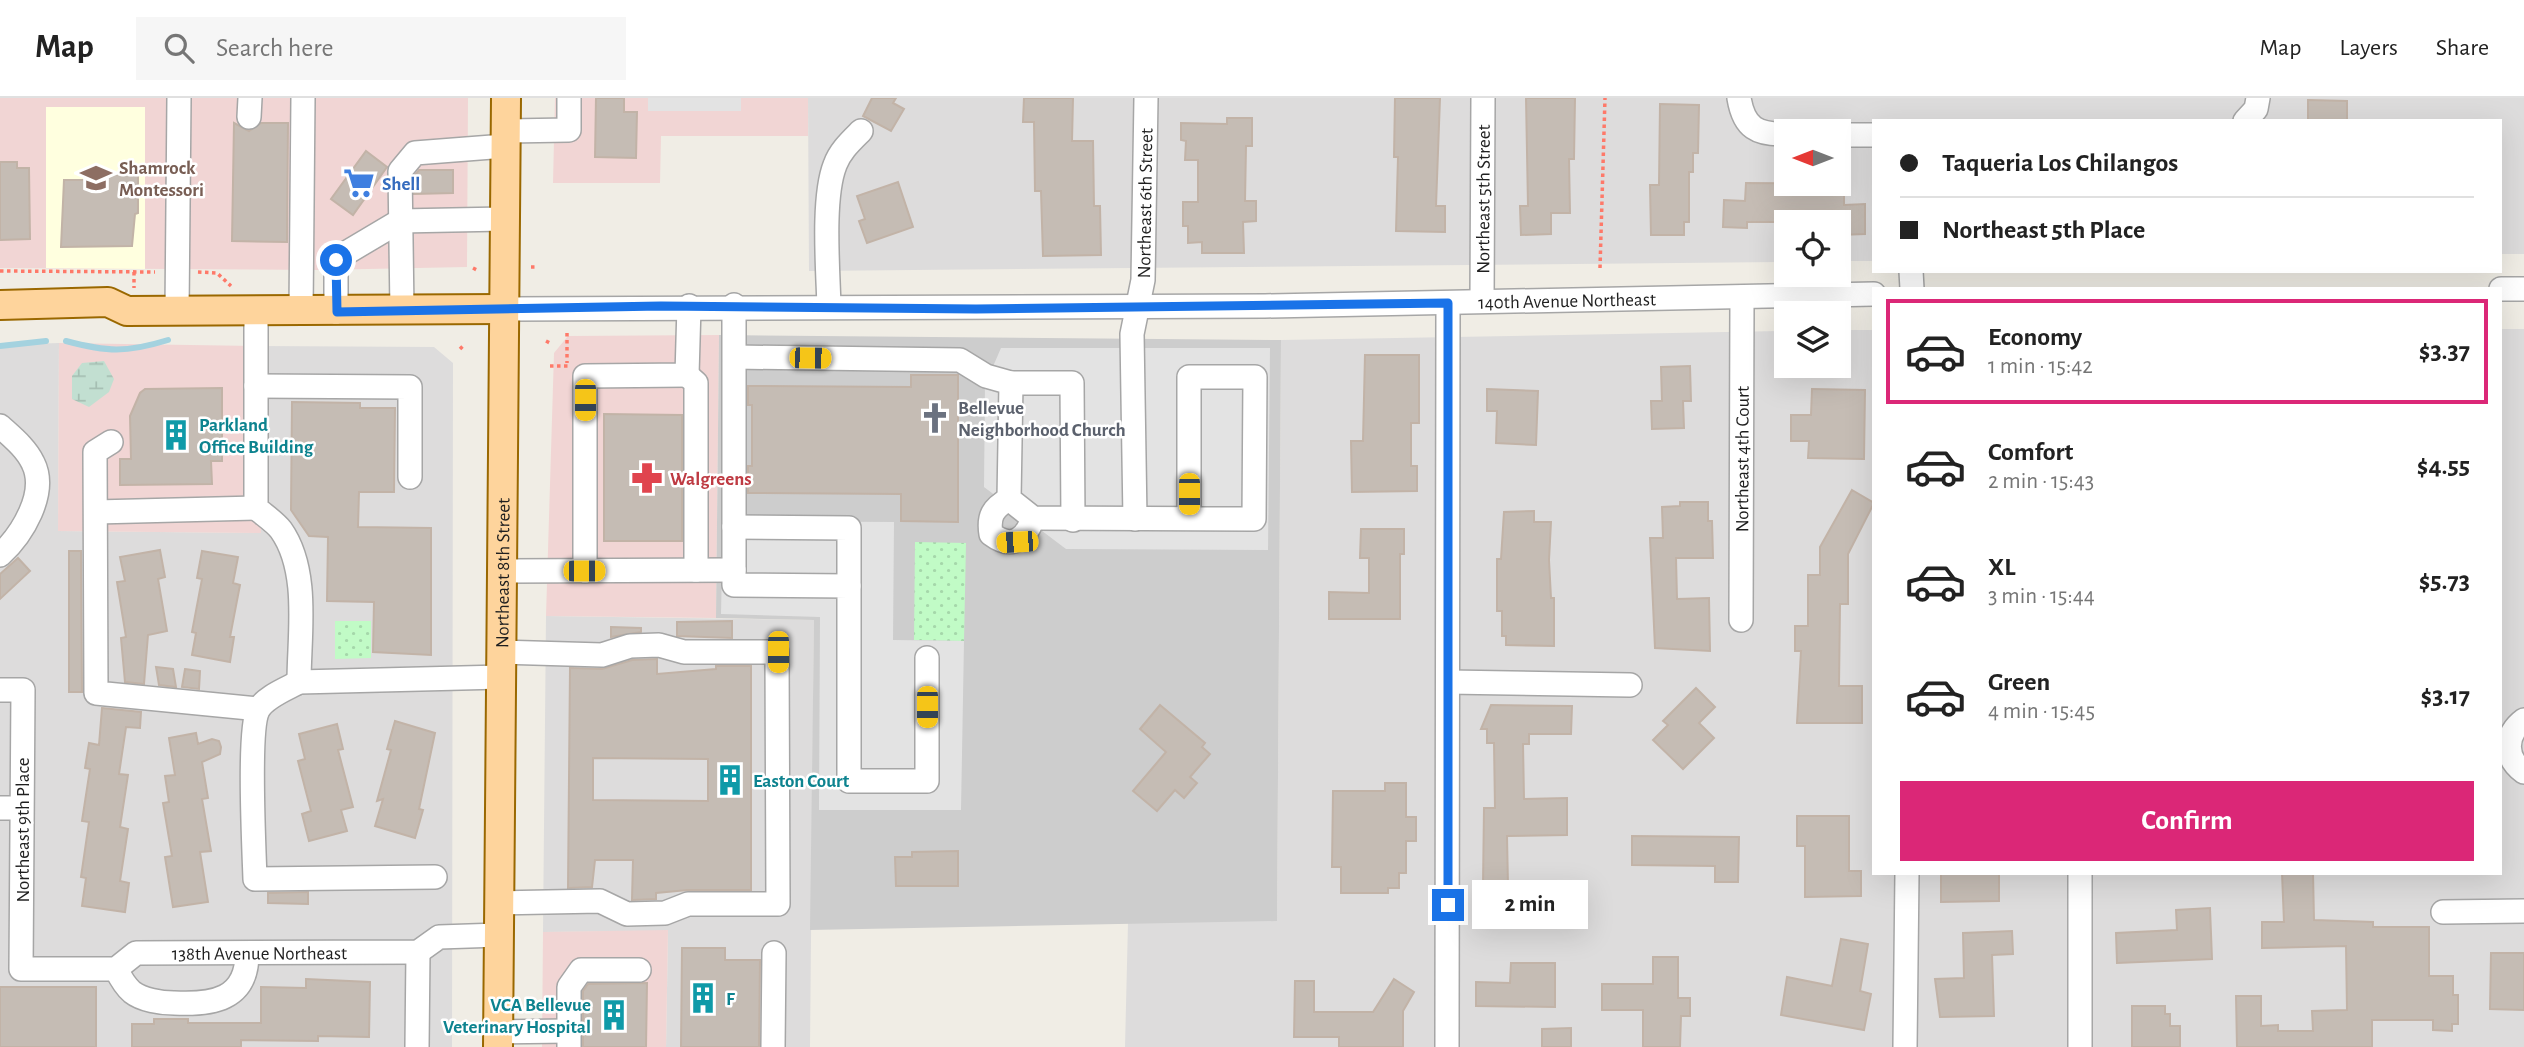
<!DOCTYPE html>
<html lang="en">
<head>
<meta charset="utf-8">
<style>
	body { margin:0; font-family:"Alegreya Sans",sans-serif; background:#f6f6f6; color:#222; height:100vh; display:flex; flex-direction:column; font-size:26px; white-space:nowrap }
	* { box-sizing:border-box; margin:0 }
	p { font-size:23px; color:#767676 }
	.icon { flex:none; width:38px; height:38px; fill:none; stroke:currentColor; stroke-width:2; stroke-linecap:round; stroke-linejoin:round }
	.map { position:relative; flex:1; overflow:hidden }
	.panel { position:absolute; left:1872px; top:189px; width:630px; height:588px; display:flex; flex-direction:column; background:#fff; border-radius:0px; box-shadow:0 7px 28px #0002 }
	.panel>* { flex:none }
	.top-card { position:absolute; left:1872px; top:21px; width:630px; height:154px; border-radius:0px; box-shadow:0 7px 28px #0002; display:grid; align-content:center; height:154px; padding:0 28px; background:#fff }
	.needle { width:46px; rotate:270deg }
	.controls { position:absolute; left:1774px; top:21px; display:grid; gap:14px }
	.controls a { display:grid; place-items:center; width:77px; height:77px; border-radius:0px; background:#fff; box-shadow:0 7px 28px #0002; font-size:35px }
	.end { position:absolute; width:32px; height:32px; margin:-16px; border:9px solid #1a73e8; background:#fff; box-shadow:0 0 0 4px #fff }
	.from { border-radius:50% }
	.bubble { position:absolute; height:49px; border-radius:0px; background:#fff; box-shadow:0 7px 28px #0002; font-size:23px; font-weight:700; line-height:49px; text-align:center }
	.car { position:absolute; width:21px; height:42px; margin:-21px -10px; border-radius:9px; box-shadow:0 0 5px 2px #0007; background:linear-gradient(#f5c518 24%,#345 0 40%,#f5c518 0 76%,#345 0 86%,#f5c518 0) }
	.top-card b { display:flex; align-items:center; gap:24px; height:66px; font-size:26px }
	.top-card b+b { border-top:2px solid #e0e0e0 }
	.top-card i { width:18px; height:18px; background:#222 }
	ul { padding:12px 0 0; list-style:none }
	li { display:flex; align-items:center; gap:21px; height:105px; margin:0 14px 10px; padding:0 14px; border:4px solid transparent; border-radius:0px }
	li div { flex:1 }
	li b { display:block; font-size:26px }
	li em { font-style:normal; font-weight:700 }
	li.on { border-color:#db2777 }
	li>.icon { width:63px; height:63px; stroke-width:1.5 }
	.button { display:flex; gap:14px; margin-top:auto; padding:14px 28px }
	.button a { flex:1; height:80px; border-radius:0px; background:#db2777; color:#fff; font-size:28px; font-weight:700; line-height:80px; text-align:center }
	header { display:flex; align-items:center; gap:42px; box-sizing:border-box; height:98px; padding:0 35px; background:#fff; border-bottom:2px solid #e0e0e0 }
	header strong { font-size:33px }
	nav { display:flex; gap:38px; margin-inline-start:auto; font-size:24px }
	.search { width:490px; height:63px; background:#f6f6f6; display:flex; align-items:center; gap:18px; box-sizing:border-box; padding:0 24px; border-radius:0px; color:#767676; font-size:26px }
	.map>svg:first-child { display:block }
</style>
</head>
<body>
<header>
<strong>Map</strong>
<div class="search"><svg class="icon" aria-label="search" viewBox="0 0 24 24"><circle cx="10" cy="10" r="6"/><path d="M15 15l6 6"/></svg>Search here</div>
<nav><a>Map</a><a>Layers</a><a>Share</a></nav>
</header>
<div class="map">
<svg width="2524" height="949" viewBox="0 0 2524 949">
	<defs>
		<pattern id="wetland-marsh" width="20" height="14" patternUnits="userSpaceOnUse" patternTransform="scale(1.75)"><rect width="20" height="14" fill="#c2dfd1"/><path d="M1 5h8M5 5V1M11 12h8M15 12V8" fill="none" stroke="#a6bfb3"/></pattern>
		<pattern id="park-dots" width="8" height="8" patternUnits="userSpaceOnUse" patternTransform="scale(1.75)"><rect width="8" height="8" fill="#c1fbc6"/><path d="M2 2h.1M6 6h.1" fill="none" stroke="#a5d7aa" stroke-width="1.8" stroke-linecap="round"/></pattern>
	</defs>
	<rect width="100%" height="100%" fill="#f0ede5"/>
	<g fill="#dddcdc" fill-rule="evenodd">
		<path d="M808,0H2524V156H2501V23H1874V163H1839V124H1787V164L809,173ZM1787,33H1839V86H1787Z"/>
		<path d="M2501,231H2524V949H1125L1128,825L1277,822L1281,242L1787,233V268H1839V232H1874V775H2501Z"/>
		<path d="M59,245L58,433L261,435L260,248L434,249L453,265L452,949H0V247Z"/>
		<path d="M546,518L814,522L810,949H666L668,833L543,834Z"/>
	</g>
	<g fill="#f1d5d4">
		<path d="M0,0H468L467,169L318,172L0,170Z"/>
		<path d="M555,0H808V38H661L660,85H553Z"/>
		<path d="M719,237L716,520L546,518L554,255L568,238Z"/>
		<path d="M59,245L260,248L261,435L58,433Z"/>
		<path d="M668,832L666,949H542L543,834Z"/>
	</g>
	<path fill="#ffffdf" d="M46,9H145V171L46,170Z"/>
	<path fill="#cdcdcd" d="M719,237L1281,242L1277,823L810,832L814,522L716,520Z"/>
	<path fill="url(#wetland-marsh)" d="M104,263L114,281L109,294L89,309L72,301V278L82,265Z"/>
	<g fill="url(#park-dots)">
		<path d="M915,444L966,445L964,543L914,542Z"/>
		<path d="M335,523H371V560L335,561Z"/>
	</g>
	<g fill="#e3e3e3">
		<rect x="648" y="0" width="93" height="13"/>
		<path d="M1001,250H1270L1268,452L1066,451L984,389L985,287Z"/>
		<path d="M723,423L894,424L893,542L964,543L961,712H819L820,519L721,516Z"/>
	</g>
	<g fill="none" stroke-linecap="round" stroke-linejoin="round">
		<g stroke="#a4d2df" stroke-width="6">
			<path d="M66,243C107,254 126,255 168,242"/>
			<path d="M0,248L46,243"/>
		</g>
	</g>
	<g fill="#c5bcb4" stroke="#c2b3a7" stroke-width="2" fill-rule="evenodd">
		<path d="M596,0H624V14H637L636,60L595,59Z"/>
		<path d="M872,0H896L893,5L904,11L891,33L863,18Z"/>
		<path d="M1024,0H1073L1072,43H1093L1094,108H1100L1101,157L1043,158L1041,93H1035L1034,24H1023Z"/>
		<path d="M1395,0H1440L1436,108H1445V134L1396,133L1398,59H1394Z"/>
		<path d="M1526,0H1575L1574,61H1569L1570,115H1551V136L1521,137L1520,108H1528Z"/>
		<path d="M2308,2L2347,3V23H2308Z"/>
		<path d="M1660,6L1699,7L1698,55H1693V74H1689V124H1684V137H1651L1650,87H1659Z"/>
		<path d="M1227,20H1252V48H1246L1245,103H1256V123L1243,124L1244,155H1202V144L1188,145V128H1183V104H1198V62H1185L1186,43L1181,42V25L1227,26Z"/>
		<path d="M234,25L249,33L261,25H288L287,144L232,143Z"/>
		<path d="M366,53L387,69L353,117L331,101Z"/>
		<path d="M0,64H17V70H29L30,141L0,142Z"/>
		<path d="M419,72H453V95L414,96V78Z"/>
		<path d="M138,76V115L135,116L132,148L61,149L64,82H92V77Z"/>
		<path d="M898,84L913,129L867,145L859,123L865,121L857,98Z"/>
		<path d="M1746,85L1844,86V107L1865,106V136L1839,137V124H1747V130L1723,129L1724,102L1745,103Z"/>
		<path d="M1365,257H1419V325H1411V368H1417V393L1352,394L1351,343H1363Z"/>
		<path d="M1690,268L1691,303H1683L1684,330L1652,331L1651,303H1662L1661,269Z"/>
		<path d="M911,277H958V424L901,423V396L748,395V368H752V307H748V288L911,289Z"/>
		<path d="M222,290V363H211L212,386L120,387V361H131L130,318L140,295L145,291Z"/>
		<path d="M1487,291L1538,293L1536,347L1496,345L1497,313H1487Z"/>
		<path d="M1812,291L1865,292L1864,361L1808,360L1809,343H1791V317H1811Z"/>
		<path d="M292,304L360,305V310H395L394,394H359L358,429L431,430V557L373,554L374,504L327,503L328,439L309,438L291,412Z"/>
		<path d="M604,316L682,317V443H604Z"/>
		<path d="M1852,392L1874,405L1848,456V506H1840L1839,588H1862V625H1797L1801,553H1795V528H1808V477H1820V449Z"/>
		<path d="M1680,404H1708V423H1712L1713,460H1676L1677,501L1709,500L1710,553L1655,550L1650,440H1663L1662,409L1680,408Z"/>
		<path d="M1534,413V424H1551L1549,462L1551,500H1554V548L1506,547V538H1502V513H1497V461H1501L1504,414Z"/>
		<path d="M1361,431H1404V456H1400V521H1329V494L1369,495V460H1360Z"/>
		<path d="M160,452L165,479L158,481L167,533L148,537L144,586L125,584L121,540L126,539L117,484L125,483L120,459Z"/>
		<path d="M69,453H81L82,594H69Z"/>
		<path d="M202,453L238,459L233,485L240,487L230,539H234L230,564L192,557L196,535L192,534L202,481L197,480Z"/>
		<path d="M18,460L30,473L0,501V476Z"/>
		<path d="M732,523V540L677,538V524Z"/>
		<path d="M611,529L641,530V534L611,539Z"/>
		<path d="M657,561V576L716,571V568H751V792H688L656,795V801L632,802L633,762H595L592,789L568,790L570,570L602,571L632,562ZM593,660L708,661V703L593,702Z"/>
		<path d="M156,569L173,571L176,589L159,587Z"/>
		<path d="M185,571L200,573L199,591L182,589Z"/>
		<path d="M1696,590L1715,609L1699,625L1714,640L1683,671L1653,642L1668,627L1663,623Z"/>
		<path d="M1160,607L1205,645L1202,649L1210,656L1190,679L1197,685L1184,700L1175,692L1157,713L1133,693L1166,654L1140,631Z"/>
		<path d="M1491,607L1572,608L1571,636H1529V646H1523L1524,701L1567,700V737L1507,738L1508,788H1483L1484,710H1495L1494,645H1487V631H1481Z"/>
		<path d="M102,610L141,614L140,630L126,629L119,676L128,677L120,729L128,731L120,783L129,785L125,814L82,808L86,780L81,779L89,724L82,723L90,671L85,670L89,645L99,647Z"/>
		<path d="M395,623L435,635L419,711L423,712L415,740L375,728L383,701L377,703L391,652L387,651Z"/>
		<path d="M337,626L343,651L338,652L353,709L341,712L347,733L309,743L302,716L311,713L298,663L305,661L299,636Z"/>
		<path d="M196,635L198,646L212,641L219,643L221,649L220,656L202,664L208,700L202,701L211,753L200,754L208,804L173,809L165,759L172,758L163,705L169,704L165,678L175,677L169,640Z"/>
		<path d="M1385,685H1406V719H1416V743H1406V775H1399V790H1388V795H1341V769H1332L1333,693H1385Z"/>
		<path d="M1797,718H1849V773H1861V798L1805,799V748H1797Z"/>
		<path d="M1632,738L1739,739L1738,784H1715V768L1632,767Z"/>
		<path d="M958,753V788H896L895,759H912V754Z"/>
		<path d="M1941,775H1999V803L1941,804Z"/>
		<path d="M2282,775H2313L2314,822L2373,824V829H2429V878H2453V897H2458V926H2452V933L2433,932V922H2372V949H2237L2236,898H2261V928L2278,927V933H2313L2312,913L2347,912L2346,848L2262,850V824H2284Z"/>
		<path d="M308,794V806L268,805V795Z"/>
		<path d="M2210,810L2212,861L2117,865L2116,835L2177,832L2176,812Z"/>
		<path d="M2012,833L2013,856L1992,857L1994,918L1940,919L1935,881L1964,880L1963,835Z"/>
		<path d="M1841,841L1868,846L1860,893L1871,896L1864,932L1781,917L1787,879L1832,888Z"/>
		<path d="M682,850H725V862H760L759,949H681Z"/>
		<path d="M2491,855H2524V912L2490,911Z"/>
		<path d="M1653,859H1678V900H1690V918H1681L1680,949H1643V912H1602V886H1653Z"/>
		<path d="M1511,865H1555V909L1476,908V884L1510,885Z"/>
		<path d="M306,881L370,884L369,939L318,938V943L241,942V949H132V926H154V921H188V925H261V889L306,890Z"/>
		<path d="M1394,881L1414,894L1403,913V949H1339V939H1294L1295,883H1314V914H1373Z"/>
		<path d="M647,885L646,949H583V893L588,886Z"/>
		<rect x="0" y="889" width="96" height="60"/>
		<path d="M2132,908H2165V916H2170V928H2180V949H2132Z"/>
		<path d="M1571,930V949H1542V931Z"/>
	</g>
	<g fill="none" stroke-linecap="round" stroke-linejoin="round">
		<defs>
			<g id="minor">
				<path d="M1739,0C1744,30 1757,37 1787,36"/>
				<path d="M249,19L250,0"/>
				<path d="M2245,23L2256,11L2258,0"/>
				<path d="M505,33L569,32V0"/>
				<path d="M1839,37H1874"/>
				<path d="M1911,173L1912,191"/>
				<path d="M2501,191H2524"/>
				<path id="s1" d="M1482,203L1483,0"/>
				<path d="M734,207V487L849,488V683H927V560"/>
				<path d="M829,209C828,172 822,100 835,67C840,53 851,43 861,33"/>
				<path id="s2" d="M503,211L1265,208L1874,196"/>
				<path d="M177,213L179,0"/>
				<path d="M256,213V410C264,417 275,424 281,432C310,473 299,537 299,584"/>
				<path d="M301,213L303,0"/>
				<path d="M402,213L400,73L415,55L505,48"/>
				<path d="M336,214V161L400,123L504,121"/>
				<path d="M735,259L960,262L986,278L1011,285L1009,401L1033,420L1254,421L1255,279H1189V420"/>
				<path d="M687,277L696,285V472"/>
				<path d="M1011,285H1072L1073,422"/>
				<path d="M256,288L410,289V379"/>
				<path d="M0,328C12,339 26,350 33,365C48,395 22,437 0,457"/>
				<path d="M111,344L95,354L96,595L258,611"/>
				<path d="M1009,401C993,410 988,418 991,436C1011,451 1025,443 1033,420"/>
				<path d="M96,414L256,410"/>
				<path id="s3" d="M1135,421L1132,236L1143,182L1146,0"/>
				<path d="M734,429L849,430V488"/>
				<path d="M502,473L734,472"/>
				<path d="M585,473V278L687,277L689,208"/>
				<path id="s4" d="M1741,522L1742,199"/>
				<path d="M1448,584L1630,587"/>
				<path id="s5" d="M0,592H23L21,871H116L136,855L418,854L439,839L499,837"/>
				<path d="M2524,622C2505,636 2504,660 2524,674"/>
				<path d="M0,710H21"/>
				<path d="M2080,775V949"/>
				<path d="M435,779L255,781C254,751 248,632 258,612C265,599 286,591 299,584L502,579"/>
				<path d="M499,805L600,803L627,816L665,815L688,806H778L777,554H684L659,547L630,548L602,557L502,554"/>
				<path d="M2443,814L2524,813"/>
				<path d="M116,871C120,879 125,888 132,894C142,902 161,905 174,905C212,907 247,902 247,856"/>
				<path d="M499,934L569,933"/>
				<path d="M417,949L418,854"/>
				<path d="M569,949V889L581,872H639"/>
				<path d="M773,949L774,855"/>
				<path d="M1447,949L1448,205"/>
				<path d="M1905,949L1907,775"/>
			</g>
			<g id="major">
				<path d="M0,207L108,204L127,213L503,211"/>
				<path id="s6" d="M498,949L506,0"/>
			</g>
		</defs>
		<use href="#minor" stroke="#a6a6a6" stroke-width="26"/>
		<use href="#major" stroke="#9a6800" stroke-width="32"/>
		<g stroke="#fe7969" stroke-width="3.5" stroke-dasharray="3.5 3.5" stroke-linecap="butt">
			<path d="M531,169H535"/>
			<path d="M473,170L477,172"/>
			<path d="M1600,170L1605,0"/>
			<path d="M0,173L155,174"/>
			<path d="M134,174V190"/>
			<path d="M198,174L217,175L231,188"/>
			<path d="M567,235V265"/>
			<path d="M546,243L550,245"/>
			<path d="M460,251L464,247"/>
			<path d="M550,268H568"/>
		</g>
		<use href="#minor" stroke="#fff" stroke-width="23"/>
		<use href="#major" stroke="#fed49c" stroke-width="28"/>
	</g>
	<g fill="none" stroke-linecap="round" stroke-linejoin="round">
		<path stroke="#1a73e8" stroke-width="9" d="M336,162L337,214L661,208L976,211L1448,205V807"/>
	</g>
	<defs>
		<symbol id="school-bare" viewBox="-9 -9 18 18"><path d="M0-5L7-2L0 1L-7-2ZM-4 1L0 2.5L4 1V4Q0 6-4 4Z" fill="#8d6e63" stroke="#fff" stroke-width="2.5" paint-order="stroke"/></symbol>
		<symbol id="supermarket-bare" viewBox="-9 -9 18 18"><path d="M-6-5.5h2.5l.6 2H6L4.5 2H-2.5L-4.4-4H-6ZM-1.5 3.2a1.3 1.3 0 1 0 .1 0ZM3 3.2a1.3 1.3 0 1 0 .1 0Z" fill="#3f7fe0" stroke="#fff" stroke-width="2.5" paint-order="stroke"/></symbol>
		<symbol id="church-bare" viewBox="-9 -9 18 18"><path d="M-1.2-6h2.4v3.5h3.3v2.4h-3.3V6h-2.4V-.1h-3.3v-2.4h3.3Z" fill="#6b7280" stroke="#fff" stroke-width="2.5" paint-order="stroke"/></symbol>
		<symbol id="building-bare" viewBox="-9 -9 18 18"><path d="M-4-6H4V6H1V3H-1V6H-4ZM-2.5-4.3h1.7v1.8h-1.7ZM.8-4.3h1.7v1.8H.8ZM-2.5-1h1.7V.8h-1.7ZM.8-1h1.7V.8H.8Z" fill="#0f9aa8" stroke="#fff" stroke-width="2.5" paint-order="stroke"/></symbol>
		<symbol id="pharmacy-bare" viewBox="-9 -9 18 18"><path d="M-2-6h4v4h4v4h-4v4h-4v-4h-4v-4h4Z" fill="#e0444e" stroke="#fff" stroke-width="2.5" paint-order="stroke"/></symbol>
	</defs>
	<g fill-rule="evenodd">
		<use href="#school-bare" x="74" y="58" width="44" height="44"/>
		<use href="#supermarket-bare" x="337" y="63" width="44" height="44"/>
		<use href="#church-bare" x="913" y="298" width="44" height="44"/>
		<use href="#building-bare" x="154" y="315" width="44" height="44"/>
		<use href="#pharmacy-bare" x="625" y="358" width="44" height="44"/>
		<use href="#building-bare" x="708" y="660" width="44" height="44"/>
		<use href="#building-bare" x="681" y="878" width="44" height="44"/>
		<use href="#building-bare" x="592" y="895" width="44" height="44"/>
	</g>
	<g text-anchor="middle" stroke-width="5" stroke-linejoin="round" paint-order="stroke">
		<g font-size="19" font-weight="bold" fill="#785e54" stroke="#fff" text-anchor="start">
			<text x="119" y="76">Shamrock<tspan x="119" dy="22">Montessori</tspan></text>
		</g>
		<g font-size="19" font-weight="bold" fill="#366cbe" stroke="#fff" text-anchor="start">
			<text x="382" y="92">Shell</text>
		</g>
		<g font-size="19" fill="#1f1f1f" stroke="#fff">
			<text dy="7" stroke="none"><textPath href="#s1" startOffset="102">Northeast 5th Street</textPath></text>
			<text dy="7" stroke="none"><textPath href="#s3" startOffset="317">Northeast 6th Street</textPath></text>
			<text dy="7" stroke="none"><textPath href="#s2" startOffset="1064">140th Avenue Northeast</textPath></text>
			<text dy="7" stroke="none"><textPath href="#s4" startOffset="161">Northeast 4th Court</textPath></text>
			<text dy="7" stroke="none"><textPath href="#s6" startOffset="474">Northeast 8th Street</textPath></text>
			<text transform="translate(22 732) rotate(-90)" y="7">Northeast 9th Place</text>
			<text dy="7" stroke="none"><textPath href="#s5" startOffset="546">138th Avenue Northeast</textPath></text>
		</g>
		<g font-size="19" font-weight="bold" fill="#5b616d" stroke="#fff" text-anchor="start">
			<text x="958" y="316">Bellevue<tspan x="958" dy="22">Neighborhood Church</tspan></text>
		</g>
		<g font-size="19" font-weight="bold" fill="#0d838f" stroke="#fff" text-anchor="start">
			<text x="199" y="333">Parkland<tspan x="199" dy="22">Office Building</tspan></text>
			<text x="753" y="689">Easton Court</text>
			<text x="726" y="907">F</text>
			<text x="591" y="913" text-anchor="end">VCA Bellevue<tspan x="591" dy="22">Veterinary Hospital</tspan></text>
		</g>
		<g font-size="19" font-weight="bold" fill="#be3a42" stroke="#fff" text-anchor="start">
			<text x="670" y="387">Walgreens</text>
		</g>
	</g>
</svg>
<div class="controls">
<a><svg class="needle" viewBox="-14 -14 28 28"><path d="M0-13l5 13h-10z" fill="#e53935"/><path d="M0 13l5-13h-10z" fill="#767676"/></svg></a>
<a><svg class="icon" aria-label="locate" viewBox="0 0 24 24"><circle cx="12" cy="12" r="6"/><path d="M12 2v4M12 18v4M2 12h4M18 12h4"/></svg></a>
<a><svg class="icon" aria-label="layers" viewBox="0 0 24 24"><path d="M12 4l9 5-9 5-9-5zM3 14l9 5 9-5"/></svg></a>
</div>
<i class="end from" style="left:336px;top:162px"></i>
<i class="end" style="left:1448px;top:807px"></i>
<div class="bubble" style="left:1472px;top:782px;width:116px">2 min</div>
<i class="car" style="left:810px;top:260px;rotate:91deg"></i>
<i class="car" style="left:585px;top:302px;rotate:180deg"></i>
<i class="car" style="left:1189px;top:396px;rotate:180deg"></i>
<i class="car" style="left:1017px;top:444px;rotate:267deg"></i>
<i class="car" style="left:584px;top:473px;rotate:90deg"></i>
<i class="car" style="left:778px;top:554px;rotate:180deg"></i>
<i class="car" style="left:927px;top:609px;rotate:180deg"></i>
<div class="top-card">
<b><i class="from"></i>Taqueria Los Chilangos</b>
<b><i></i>Northeast 5th Place</b>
</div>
<section class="panel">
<ul>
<li class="on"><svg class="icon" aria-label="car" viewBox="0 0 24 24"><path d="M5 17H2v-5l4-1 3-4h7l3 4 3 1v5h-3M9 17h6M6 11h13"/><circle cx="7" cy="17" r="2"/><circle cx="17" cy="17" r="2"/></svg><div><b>Economy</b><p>1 min · 15:42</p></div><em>$3.37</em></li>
<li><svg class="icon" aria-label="car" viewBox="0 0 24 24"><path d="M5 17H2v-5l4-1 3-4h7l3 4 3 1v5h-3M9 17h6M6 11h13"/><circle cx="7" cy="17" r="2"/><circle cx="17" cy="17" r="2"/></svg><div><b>Comfort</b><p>2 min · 15:43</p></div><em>$4.55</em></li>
<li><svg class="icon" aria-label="car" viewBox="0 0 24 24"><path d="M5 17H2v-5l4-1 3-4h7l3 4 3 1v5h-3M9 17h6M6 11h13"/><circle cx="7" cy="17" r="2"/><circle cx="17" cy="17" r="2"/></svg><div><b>XL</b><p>3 min · 15:44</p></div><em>$5.73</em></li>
<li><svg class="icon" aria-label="car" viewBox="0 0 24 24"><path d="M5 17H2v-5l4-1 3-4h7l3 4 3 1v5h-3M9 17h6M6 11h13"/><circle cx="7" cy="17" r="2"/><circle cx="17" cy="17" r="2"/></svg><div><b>Green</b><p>4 min · 15:45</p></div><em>$3.17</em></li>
</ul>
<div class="button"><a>Confirm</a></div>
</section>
</div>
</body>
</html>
